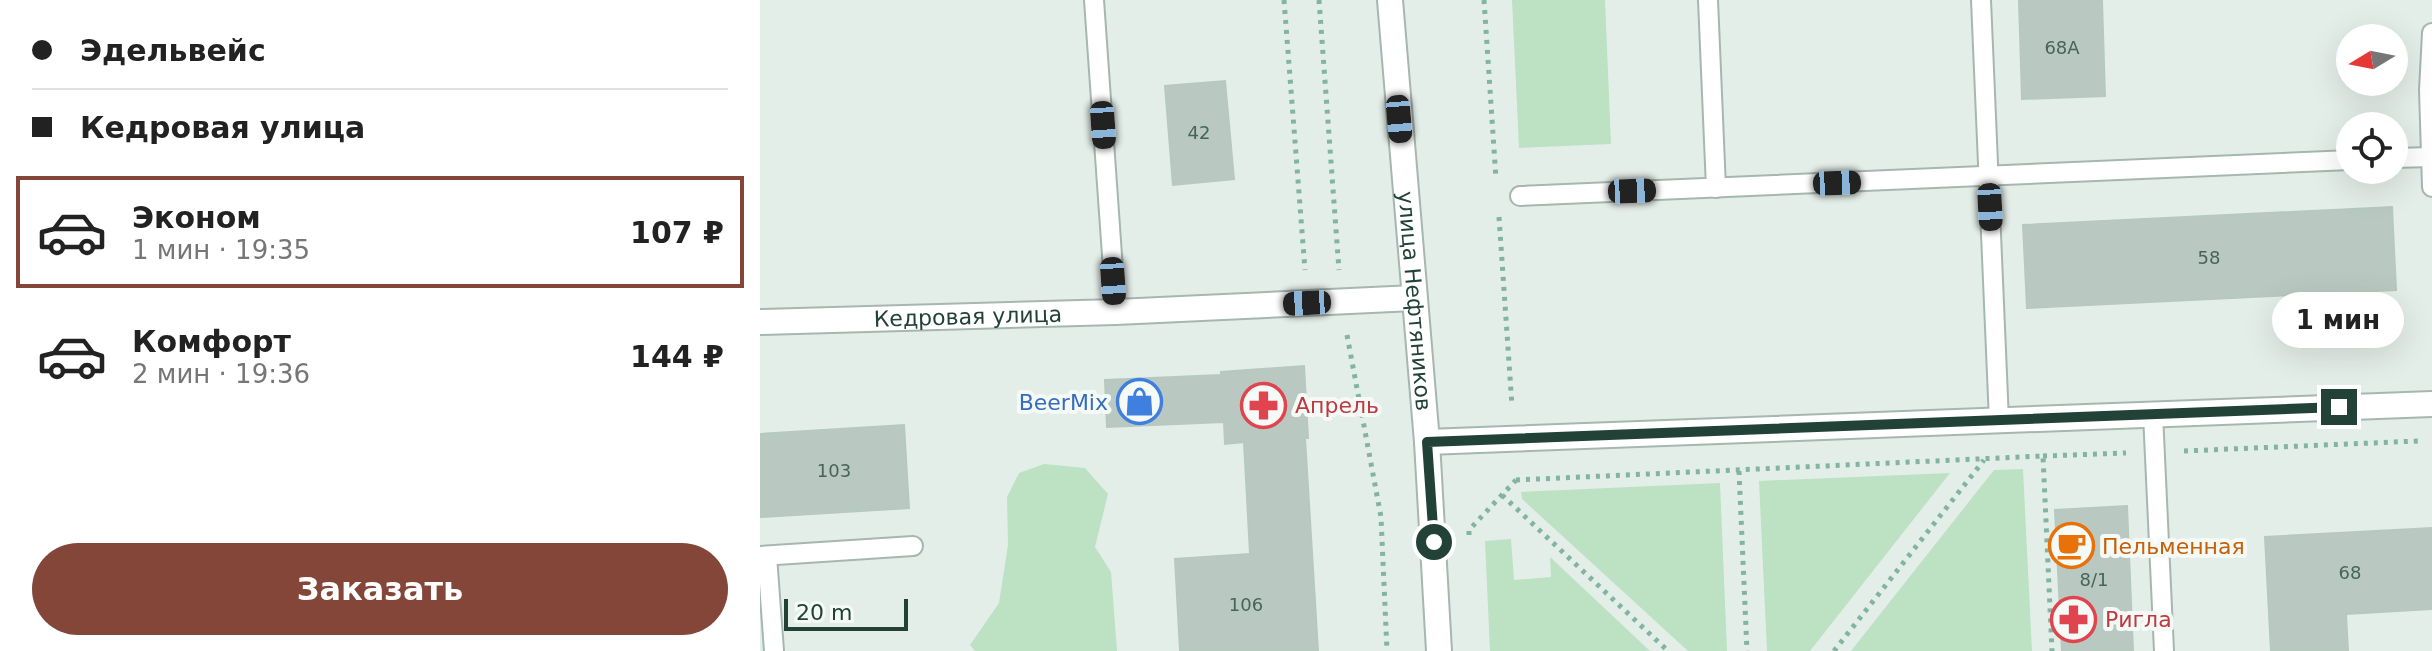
<!DOCTYPE html>
<html lang="ru">
<head>
<meta charset="utf-8">
<style>
	body { margin:0; font-family:"DejaVu Sans",sans-serif; background:#f6f6f6; color:#222; height:100vh; display:flex; flex-direction:column; font-size:30px; white-space:nowrap }
	* { box-sizing:border-box; margin:0 }
	p { font-size:26px; color:#767676 }
	.icon { flex:none; width:44px; height:44px; fill:none; stroke:currentColor; stroke-width:2; stroke-linecap:round; stroke-linejoin:round }
	.map { position:relative; flex:1; overflow:hidden }
	.details { display:flex; flex-direction:column; background:#fff; width:760px }
	.details>* { flex:none }
	.top-card { display:grid; align-content:center; height:176px; padding:0 32px; background:#fff }
	.needle { width:52px; rotate:260deg }
	.tools { position:absolute; left:1576px; top:24px; display:grid; gap:16px }
	.tools a { display:grid; place-items:center; width:72px; height:72px; border-radius:50%; background:#fff; box-shadow:0 8px 32px #0002; font-size:40px }
	.scale { position:absolute; left:24px; bottom:20px; width:124px; box-sizing:border-box; padding-left:8px; border:4px solid #224237; border-top:0; font-size:22px; line-height:28px; white-space:nowrap; color:#224237; -webkit-text-stroke:6px #f5faf7; paint-order:stroke }
	.end { position:absolute; width:36px; height:36px; margin:-18px; border:10px solid #224237; background:#fff; box-shadow:0 0 0 4px #fff }
	.from { border-radius:50% }
	.bubble { position:absolute; height:56px; border-radius:28px; background:#fff; box-shadow:0 8px 32px #0002; font-size:26px; font-weight:800; line-height:56px; text-align:center }
	.car { position:absolute; width:24px; height:48px; margin:-24px -12px; border-radius:10px; box-shadow:0 0 6px 2px #0007; background:linear-gradient(#222 24%,#8ab4d8 0 40%,#222 0 76%,#8ab4d8 0 86%,#222 0) }
	.top-card b { display:flex; align-items:center; gap:28px; height:76px; font-size:30px }
	.top-card b+b { border-top:2px solid #e0e0e0 }
	.top-card i { width:20px; height:20px; background:#222 }
	ul { padding:0; list-style:none }
	li { display:flex; align-items:center; gap:24px; height:112px; margin:0 16px 12px; padding:0 16px; border:4px solid transparent; border-radius:0px }
	li div { flex:1 }
	li b { display:block; font-size:30px }
	li em { font-style:normal; font-weight:800 }
	li.on { border-color:#844639 }
	li>.icon { width:72px; height:72px; stroke-width:1.5 }
	.button { display:flex; gap:16px; margin-top:auto; padding:16px 32px }
	.button a { flex:1; height:92px; border-radius:48px; background:#844639; color:#fff; font-size:32px; font-weight:800; line-height:92px; text-align:center }
	main { display:flex; flex:1; min-height:0 }
	.map>svg:first-child { display:block }
</style>
</head>
<body>
<main>
<section class="details">
<div class="top-card">
<b><i class="from"></i>Эдельвейс</b>
<b><i></i>Кедровая улица</b>
</div>
<ul>
<li class="on"><svg class="icon" aria-label="car" viewBox="0 0 24 24"><path d="M5 17H2v-5l4-1 3-4h7l3 4 3 1v5h-3M9 17h6M6 11h13"/><circle cx="7" cy="17" r="2"/><circle cx="17" cy="17" r="2"/></svg><div><b>Эконом</b><p>1 мин · 19:35</p></div><em>107 ₽</em></li>
<li><svg class="icon" aria-label="car" viewBox="0 0 24 24"><path d="M5 17H2v-5l4-1 3-4h7l3 4 3 1v5h-3M9 17h6M6 11h13"/><circle cx="7" cy="17" r="2"/><circle cx="17" cy="17" r="2"/></svg><div><b>Комфорт</b><p>2 мин · 19:36</p></div><em>144 ₽</em></li>
</ul>
<div class="button"><a>Заказать</a></div>
</section>
<div class="map">
<svg width="1672" height="651" viewBox="0 0 1672 651">
	<rect width="100%" height="100%" fill="#e4eee9"/>
	<g fill="#bce1c3">
		<path d="M752,0H845L851,144L759,148Z"/>
		<path d="M284,464L325,468L348,494L335,547L351,572L357,651H215L210,645L239,603L248,545L247,497L259,473Z"/>
		<path d="M1263,469L1272,651H1091L1234,470Z"/>
		<path d="M1190,473L1050,651H1007L999,481Z"/>
		<path d="M960,483L967,651H928L762,499L761,492Z"/>
		<path d="M751,539L754,580L791,577L790,557L890,651H730L725,541Z"/>
	</g>
	<g fill="#b9c9c2" stroke="#b6c9bf" stroke-width="2">
		<path d="M1259,0H1342L1345,96L1262,99Z"/>
		<path d="M465,81L474,179L413,185L405,86Z"/>
		<path d="M1632,207L1636,290L1267,308L1263,225Z"/>
		<path d="M544,366L548,438H545L558,651H420L415,559L490,554L484,442L465,444L464,422L347,427L345,380L461,375V372Z"/>
		<path d="M144,425L149,508L0,517V434Z"/>
		<path d="M1367,506L1373,651H1302L1295,510Z"/>
		<path d="M1672,528V609L1586,614L1588,651H1511L1505,537Z"/>
	</g>
	<g fill="none" stroke-linecap="round" stroke-linejoin="round">
		<defs>
			<g id="service">
				<path d="M334,0L356,312"/>
				<path d="M948,0L956,188"/>
				<path d="M1221,0L1239,421"/>
				<path d="M1672,33L1669,90L1672,187"/>
				<path d="M1634,158L1672,157"/>
				<path d="M760,196L1590,160"/>
				<path d="M1393,414L1404,651"/>
				<path d="M0,556L153,546"/>
				<path d="M7,556L14,651"/>
			</g>
			<g id="minor">
				<path id="s1" d="M0,322L356,312L654,298"/>
			</g>
			<g id="tertiary">
				<path id="s2" d="M630,0L667,442L679,651"/>
				<path d="M667,442L1672,404"/>
			</g>
		</defs>
		<use href="#service" stroke="#a6b7b0" stroke-width="22"/>
		<use href="#minor" stroke="#a6b7b0" stroke-width="28"/>
		<use href="#tertiary" stroke="#a6b7b0" stroke-width="28"/>
		<g stroke="#82b4a1" stroke-width="5" stroke-dasharray="4 6" stroke-linecap="butt">
			<path d="M524,0L545,270"/>
			<path d="M559,0L579,270"/>
			<path d="M724,0L736,179"/>
			<path d="M739,217L752,406"/>
			<path d="M587,335L621,517L627,651"/>
			<path d="M1424,451L1658,441"/>
			<path d="M1283,456L1366,453"/>
			<path d="M979,471L987,651"/>
			<path d="M756,480L1283,456L1292,651"/>
			<path d="M742,495L908,651"/>
			<path d="M709,535V530L756,480"/>
			<path d="M1074,651L1224,460"/>
		</g>
		<use href="#service" stroke="#fff" stroke-width="18"/>
		<use href="#minor" stroke="#fff" stroke-width="24"/>
		<use href="#tertiary" stroke="#fff" stroke-width="24"/>
	</g>
	<g fill="none" stroke-linecap="round" stroke-linejoin="round">
		<path stroke="#224237" stroke-width="10" d="M674,542L667,442L1579,407"/>
	</g>
	<defs>
		<symbol id="shop-ring" viewBox="-11 -11 22 22"><circle r="9.5" fill="#f5faf7" stroke="#3f7fe0" stroke-width="1.5"/><path d="M-5-2.5h2.3a2.7 3.5 0 0 1 5.4 0H5L5.5 6h-11ZM-1.5-2.5h3a1.5 2.3 0 0 0-3 0Z" fill="#3f7fe0"/></symbol>
		<symbol id="pharmacy-ring" viewBox="-11 -11 22 22"><circle r="9.5" fill="#f5faf7" stroke="#e0444e" stroke-width="1.5"/><path d="M-2-6h4v4h4v4h-4v4h-4v-4h-4v-4h4Z" fill="#e0444e"/></symbol>
		<symbol id="cafe-ring" viewBox="-11 -11 22 22"><circle r="9.5" fill="#f5faf7" stroke="#e8710a" stroke-width="1.5"/><path d="M-5.5-4.5H6V0H3Q3 3.5 0 3.5H-2.5Q-5.5 3.5-5.5 0ZM3-3.2v2h1.7v-2ZM-6 4.5H4V6H-6Z" fill="#e8710a"/></symbol>
	</defs>
	<g fill-rule="evenodd">
		<use href="#shop-ring" x="354" y="376" width="51" height="51"/>
		<use href="#pharmacy-ring" x="478" y="380" width="51" height="51"/>
		<use href="#cafe-ring" x="1286" y="520" width="51" height="51"/>
		<use href="#pharmacy-ring" x="1288" y="594" width="51" height="51"/>
	</g>
	<g text-anchor="middle" stroke-width="8" stroke-linejoin="round" paint-order="stroke">
		<g font-size="18" fill="#48645a">
			<text x="1302" y="54">68А</text>
			<text x="439" y="139">42</text>
			<text x="1449" y="264">58</text>
			<text x="74" y="477">103</text>
			<text x="1590" y="579">68</text>
			<text x="1334" y="586">8/1</text>
			<text x="486" y="611">106</text>
		</g>
		<g font-size="22" fill="#224237" stroke="#f5faf7">
			<text dy="8" stroke="none"><textPath href="#s2" startOffset="302">улица Нефтяников</textPath></text>
			<text dy="8" stroke="none"><textPath href="#s1" startOffset="208">Кедровая улица</textPath></text>
		</g>
		<g font-size="22" fill="#366cbe" stroke="#f5faf7" text-anchor="end">
			<text x="348" y="410">BeerMix</text>
		</g>
		<g font-size="22" fill="#be3a42" stroke="#f5faf7" text-anchor="start">
			<text x="535" y="413">Апрель</text>
			<text x="1345" y="627">Ригла</text>
		</g>
		<g font-size="22" fill="#c56008" stroke="#f5faf7" text-anchor="start">
			<text x="1342" y="554">Пельменная</text>
		</g>
	</g>
</svg>
<div class="tools">
<a><svg class="needle" viewBox="-14 -14 28 28"><path d="M0-13l5 13h-10z" fill="#e53935"/><path d="M0 13l5-13h-10z" fill="#767676"/></svg></a>
<a><svg class="icon" aria-label="locate" viewBox="0 0 24 24"><circle cx="12" cy="12" r="6"/><path d="M12 2v4M12 18v4M2 12h4M18 12h4"/></svg></a>
</div>
<div class="scale">20 m</div>
<i class="end from" style="left:674px;top:542px"></i>
<i class="end" style="left:1579px;top:407px"></i>
<div class="bubble" style="left:1512px;top:292px;width:132px">1 мин</div>
<i class="car" style="left:639px;top:119px;rotate:175deg"></i>
<i class="car" style="left:343px;top:125px;rotate:176deg"></i>
<i class="car" style="left:1077px;top:183px;rotate:88deg"></i>
<i class="car" style="left:872px;top:191px;rotate:88deg"></i>
<i class="car" style="left:1230px;top:207px;rotate:177deg"></i>
<i class="car" style="left:353px;top:281px;rotate:176deg"></i>
<i class="car" style="left:547px;top:303px;rotate:267deg"></i>
</div>
</main>
</body>
</html>
